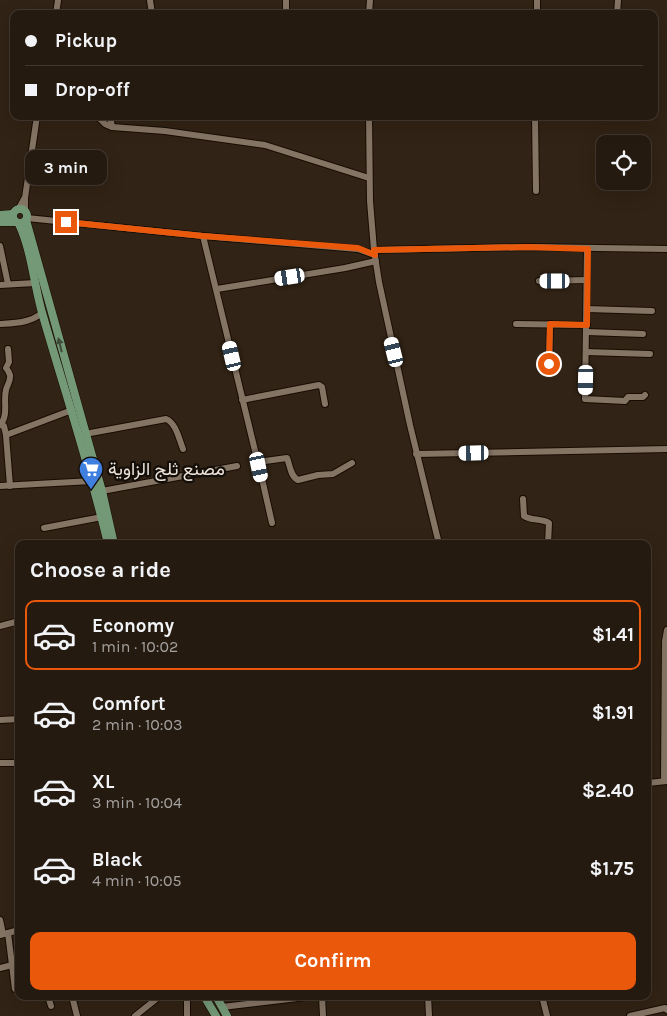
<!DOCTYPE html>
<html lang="en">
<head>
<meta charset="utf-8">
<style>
	body { margin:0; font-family:Karla,Vazirmatn,sans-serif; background:#2d2319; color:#f1f3f6; height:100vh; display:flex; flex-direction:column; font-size:19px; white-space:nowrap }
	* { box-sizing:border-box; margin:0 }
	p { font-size:16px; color:#a3a19f }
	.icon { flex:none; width:28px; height:28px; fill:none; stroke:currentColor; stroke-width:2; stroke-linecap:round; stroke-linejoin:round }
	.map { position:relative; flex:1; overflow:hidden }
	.side { position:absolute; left:15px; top:540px; width:636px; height:460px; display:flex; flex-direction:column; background:#251a10; border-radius:10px; box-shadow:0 5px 20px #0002,0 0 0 1px #423830 }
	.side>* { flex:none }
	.hud { position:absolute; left:10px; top:10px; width:648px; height:110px; border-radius:10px; box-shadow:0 5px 20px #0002,0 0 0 1px #423830; display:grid; align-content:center; height:110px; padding:0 15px; background:#251a10 }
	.controls { position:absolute; left:596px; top:135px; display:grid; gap:10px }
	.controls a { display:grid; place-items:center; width:55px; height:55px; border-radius:10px; background:#251a10; box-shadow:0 5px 20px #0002,0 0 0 1px #423830; font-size:25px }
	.end { position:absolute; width:22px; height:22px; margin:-11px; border:6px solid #ea580c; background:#fff; box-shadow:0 0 0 2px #fff }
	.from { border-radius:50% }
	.bubble { position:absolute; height:35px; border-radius:10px; background:#251a10; box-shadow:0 5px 20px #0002,0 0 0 1px #423830; font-size:16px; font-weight:700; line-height:35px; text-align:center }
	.car { position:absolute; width:15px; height:30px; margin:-15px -8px; border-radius:6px; box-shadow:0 0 4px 1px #0007; background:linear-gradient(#fff 24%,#345 0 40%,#fff 0 76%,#345 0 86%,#fff 0) }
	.hud b { display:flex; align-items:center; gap:18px; height:48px; font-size:19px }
	.hud b+b { border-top:1px solid #423830 }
	.hud i { width:12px; height:12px; background:#f1f3f6 }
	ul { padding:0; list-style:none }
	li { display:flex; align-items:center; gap:15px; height:70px; margin:0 10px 8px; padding:0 5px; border:2px solid transparent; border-radius:10px }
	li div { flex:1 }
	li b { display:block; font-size:19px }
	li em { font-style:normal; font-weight:700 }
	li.on { border-color:#ea580c }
	li>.icon { width:45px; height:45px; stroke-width:1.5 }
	h2 { padding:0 15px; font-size:22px; line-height:60px }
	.primary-button { display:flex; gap:10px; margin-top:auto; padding:10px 15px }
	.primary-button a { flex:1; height:58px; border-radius:10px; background:#ea580c; color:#fff; font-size:20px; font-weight:700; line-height:58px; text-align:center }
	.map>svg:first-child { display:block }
</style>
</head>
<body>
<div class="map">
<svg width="667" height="1016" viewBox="0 0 667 1016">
	<rect width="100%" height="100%" fill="#312315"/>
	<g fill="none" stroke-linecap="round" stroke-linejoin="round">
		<defs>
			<g id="minor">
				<path d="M150,0L152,14"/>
				<path d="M286,0V14"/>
				<path d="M56,14L58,0"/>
				<path d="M369,14L370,0"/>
				<path d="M537,14V0"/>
				<path d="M617,14L618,0"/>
				<path d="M97,116L105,124L112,127L165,131L265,145L369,178"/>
				<path d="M110,116L112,127"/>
				<path d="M369,116L370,201L374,250L379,282L410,425L439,544"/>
				<path d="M535,116L536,191"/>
				<path d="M18,210L24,199"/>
				<path d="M25,212V198L37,116"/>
				<path d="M27,218L203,236L358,249L375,255"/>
				<path d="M203,236L257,459L265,461L287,458C290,465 290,476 298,480L318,475L333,474L352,463"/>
				<path d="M0,246L8,284"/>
				<path d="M587,249L585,399L625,401L628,397H643L645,395"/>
				<path d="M374,250L529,247L667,249"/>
				<path d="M539,281L587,280"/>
				<path d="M0,285L35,283"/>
				<path d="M217,289L345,268L376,261"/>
				<path d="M587,309L652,311"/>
				<path d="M0,324C15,323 30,323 42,313"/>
				<path d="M516,324L587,325"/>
				<path d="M587,332L643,334"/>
				<path d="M586,352L650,354"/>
				<path d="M549,363L550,324"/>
				<path d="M242,400L319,385L322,387L325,404"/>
				<path d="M85,434L166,419C176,423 179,439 183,449"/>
				<path d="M6,435L4,426L0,425C9,415 3,402 6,390C7,385 11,381 10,375C9,372 8,370 6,368L9,362L8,349"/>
				<path d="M416,454L667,449"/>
				<path d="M258,461L272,523"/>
				<path d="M0,486L92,481"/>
				<path d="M10,486L6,435L72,410"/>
				<path d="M102,491L237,466"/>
				<path d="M523,499L524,516C531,521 541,518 549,523L548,544"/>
				<path d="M44,528L102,517"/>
				<path d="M0,626L19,621"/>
				<path d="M0,720L19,719"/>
				<path d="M0,763H19"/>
				<path d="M664,781L665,641L667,630"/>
				<path d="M648,783L667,781"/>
				<path d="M0,920L3,934"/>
				<path d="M8,933L15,989"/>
				<path d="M0,935L19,930"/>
				<path d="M0,968L12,965"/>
				<path d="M48,996L51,1006"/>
				<path d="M72,996L77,1016"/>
				<path d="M187,996V1016"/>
				<path d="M322,996L323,1016"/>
				<path d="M428,996L429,1016"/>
				<path d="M542,996L547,1016"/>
				<path d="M222,1007L314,996"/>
				<path d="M135,1016L160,996"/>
				<path d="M630,1016L665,1008L667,1010"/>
			</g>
			<g id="major">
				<circle cx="20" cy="216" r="7"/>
				<path d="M0,215L13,214"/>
				<path d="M26,220L102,491L114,544"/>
				<path d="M0,222H16"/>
				<path d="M19,224C32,252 34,286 43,316C65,392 90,467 108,544"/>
				<path d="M204,996L216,1016"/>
				<path d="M216,996L227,1016"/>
			</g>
		</defs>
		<use href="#minor" stroke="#190c02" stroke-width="8"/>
		<use href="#major" stroke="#190c02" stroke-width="9"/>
		<use href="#minor" stroke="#847464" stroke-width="6"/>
		<use href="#major" stroke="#749977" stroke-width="8"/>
	</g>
	<defs><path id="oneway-solid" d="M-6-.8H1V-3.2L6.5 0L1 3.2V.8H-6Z" transform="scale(1.25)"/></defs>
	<use fill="#3f4d3a" href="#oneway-solid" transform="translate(60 345) rotate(-104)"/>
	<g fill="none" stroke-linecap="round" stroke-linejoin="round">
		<path stroke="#ea580c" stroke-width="6" d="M66,222L203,236L358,248L375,255L374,250L528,247L588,249L587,325L550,324L549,364"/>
	</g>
	<defs>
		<symbol id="supermarket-pin" viewBox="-11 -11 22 30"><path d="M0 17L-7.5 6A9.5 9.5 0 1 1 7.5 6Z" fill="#3f7fe0" stroke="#140e08"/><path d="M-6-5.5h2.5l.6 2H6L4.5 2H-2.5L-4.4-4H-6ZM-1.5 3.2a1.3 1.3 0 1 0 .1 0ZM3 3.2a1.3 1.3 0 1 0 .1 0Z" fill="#fff"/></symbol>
	</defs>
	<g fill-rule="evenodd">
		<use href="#supermarket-pin" x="77" y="455" width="28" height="38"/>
	</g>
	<g text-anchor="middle" stroke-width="4.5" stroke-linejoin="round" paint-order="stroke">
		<g font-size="18" fill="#ece3da" stroke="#140e08" text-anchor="start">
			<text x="108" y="475">مصنع ثلج الزاوية</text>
		</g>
	</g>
</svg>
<div class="controls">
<a><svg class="icon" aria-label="locate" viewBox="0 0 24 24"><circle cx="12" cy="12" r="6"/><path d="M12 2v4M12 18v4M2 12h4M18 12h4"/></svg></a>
</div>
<i class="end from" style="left:549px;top:364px"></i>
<i class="end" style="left:66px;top:222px"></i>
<div class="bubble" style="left:25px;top:150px;width:82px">3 min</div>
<i class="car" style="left:290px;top:277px;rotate:261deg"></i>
<i class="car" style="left:555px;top:281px;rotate:270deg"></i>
<i class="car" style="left:394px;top:352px;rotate:346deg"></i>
<i class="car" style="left:232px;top:356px;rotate:347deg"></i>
<i class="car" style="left:586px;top:380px;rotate:181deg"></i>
<i class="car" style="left:474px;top:453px;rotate:269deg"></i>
<i class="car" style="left:259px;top:467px;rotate:168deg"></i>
<div class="hud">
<b><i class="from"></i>Pickup</b>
<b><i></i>Drop-off</b>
</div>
<section class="side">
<h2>Choose a ride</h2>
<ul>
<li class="on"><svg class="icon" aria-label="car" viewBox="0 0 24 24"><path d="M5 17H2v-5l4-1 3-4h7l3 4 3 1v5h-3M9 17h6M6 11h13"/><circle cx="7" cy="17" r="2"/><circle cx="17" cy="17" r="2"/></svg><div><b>Economy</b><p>1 min · 10:02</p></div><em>$1.41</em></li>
<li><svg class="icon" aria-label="car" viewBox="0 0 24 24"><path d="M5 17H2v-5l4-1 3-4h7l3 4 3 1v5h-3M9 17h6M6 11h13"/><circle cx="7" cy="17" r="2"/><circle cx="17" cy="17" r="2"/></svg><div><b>Comfort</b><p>2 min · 10:03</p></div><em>$1.91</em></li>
<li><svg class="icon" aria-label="car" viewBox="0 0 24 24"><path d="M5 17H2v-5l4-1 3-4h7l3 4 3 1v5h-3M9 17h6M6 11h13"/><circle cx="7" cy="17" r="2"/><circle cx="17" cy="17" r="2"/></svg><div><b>XL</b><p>3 min · 10:04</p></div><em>$2.40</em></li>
<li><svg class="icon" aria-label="car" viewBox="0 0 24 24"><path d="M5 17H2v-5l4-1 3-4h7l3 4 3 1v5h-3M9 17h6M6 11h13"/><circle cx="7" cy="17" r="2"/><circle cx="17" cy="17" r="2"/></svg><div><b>Black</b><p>4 min · 10:05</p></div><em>$1.75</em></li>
</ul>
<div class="primary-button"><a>Confirm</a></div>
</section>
</div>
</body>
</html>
